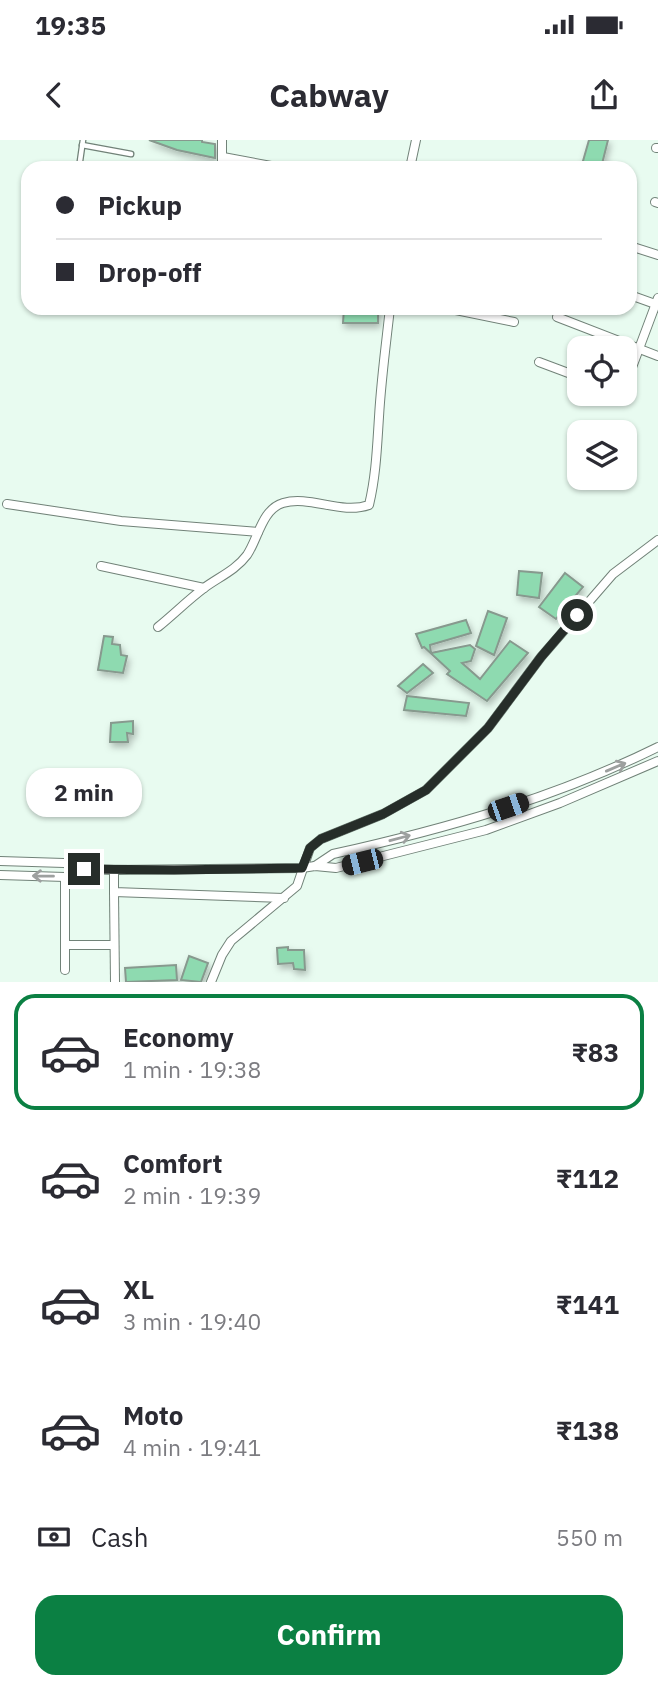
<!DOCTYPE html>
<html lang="en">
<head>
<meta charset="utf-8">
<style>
	body { margin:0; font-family:"IBM Plex Sans",sans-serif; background:#f7f7f7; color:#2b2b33; height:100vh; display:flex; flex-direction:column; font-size:26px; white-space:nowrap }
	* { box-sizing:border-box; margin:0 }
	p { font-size:23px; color:#7c7c81 }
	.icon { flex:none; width:38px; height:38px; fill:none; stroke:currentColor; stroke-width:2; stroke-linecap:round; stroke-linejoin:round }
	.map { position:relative; height:842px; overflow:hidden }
	.sheet { display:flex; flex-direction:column; background:#fff; flex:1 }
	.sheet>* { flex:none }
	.guide { position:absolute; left:21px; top:21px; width:616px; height:154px; border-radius:21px; box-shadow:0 2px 5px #0004; display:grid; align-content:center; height:154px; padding:0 35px; background:#fff }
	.fabs { position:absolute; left:567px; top:196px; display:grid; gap:14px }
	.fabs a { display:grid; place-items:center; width:70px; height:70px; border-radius:14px; background:#fff; box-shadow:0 2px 5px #0004; font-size:35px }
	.end { position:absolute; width:32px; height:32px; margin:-16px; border:9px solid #262d29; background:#fff; box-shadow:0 0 0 4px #fff }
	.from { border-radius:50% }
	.bubble { position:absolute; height:49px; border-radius:21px; background:#fff; box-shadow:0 2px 5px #0004; font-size:23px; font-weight:800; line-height:49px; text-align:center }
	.car { position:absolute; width:21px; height:42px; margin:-21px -10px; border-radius:9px; box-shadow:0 0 5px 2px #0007; background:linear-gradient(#222 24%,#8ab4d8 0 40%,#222 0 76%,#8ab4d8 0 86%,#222 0) }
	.guide b { display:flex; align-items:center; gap:24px; height:66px; font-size:26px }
	.guide b+b { border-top:2px solid #e1e1e2 }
	.guide i { width:18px; height:18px; background:#2b2b33 }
	ul { padding:12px 0 0; list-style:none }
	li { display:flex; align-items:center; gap:21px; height:116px; margin:0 14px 10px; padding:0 21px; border:4px solid transparent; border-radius:21px }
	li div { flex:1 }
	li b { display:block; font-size:26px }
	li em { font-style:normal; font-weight:800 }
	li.active { border-color:#0b8043 }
	li>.icon { width:63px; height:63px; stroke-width:1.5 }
	.pay { display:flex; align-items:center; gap:18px; height:77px; padding:0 35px; font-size:26px }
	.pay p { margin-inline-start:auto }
	.cta { display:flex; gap:14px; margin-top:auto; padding:14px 35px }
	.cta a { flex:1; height:80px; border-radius:21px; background:#0b8043; color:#fff; font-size:28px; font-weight:800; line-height:80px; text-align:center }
	.status { display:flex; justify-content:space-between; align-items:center; height:49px; padding:0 35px; background:#fff; direction:ltr }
	.status svg { height:19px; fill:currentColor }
	header { display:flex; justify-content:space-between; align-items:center; height:91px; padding:0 35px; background:#fff; font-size:32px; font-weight:800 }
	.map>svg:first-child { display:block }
</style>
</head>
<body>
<div class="status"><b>19:35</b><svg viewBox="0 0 49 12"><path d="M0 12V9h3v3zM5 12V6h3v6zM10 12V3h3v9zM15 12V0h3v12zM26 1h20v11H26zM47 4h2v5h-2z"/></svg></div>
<header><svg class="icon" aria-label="back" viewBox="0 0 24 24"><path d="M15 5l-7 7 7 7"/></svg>Cabway<svg class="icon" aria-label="share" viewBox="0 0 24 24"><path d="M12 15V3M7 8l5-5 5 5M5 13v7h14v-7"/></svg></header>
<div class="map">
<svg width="658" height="842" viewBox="0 0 658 842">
	<defs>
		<filter id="shadow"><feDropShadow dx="2" dy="4" stdDeviation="3.5" flood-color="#0004"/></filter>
	</defs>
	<rect width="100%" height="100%" fill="#e8fbf0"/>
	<g fill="#8edab0" stroke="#87998e" stroke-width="2" filter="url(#shadow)">
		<path d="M149,0H202V2L215,4V18L177,10Z"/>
		<path d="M589,0H608L601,28H581Z"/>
		<path d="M344,168H378V183H343Z"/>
		<path d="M519,431L542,433L539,458L517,455Z"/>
		<path d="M565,433L583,447L556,479L539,467Z"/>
		<path d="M488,471L507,478L494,515L476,506Z"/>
		<path d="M466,480L471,493L430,505L431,513L470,505L475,509L471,521L462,523L480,539L510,501L528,513L487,561L447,534L450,531L424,507L422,508L416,494Z"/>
		<path d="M104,496L113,497L112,504L120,505L121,515L127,516L123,533L98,530Z"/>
		<path d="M423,524L433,533L407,553L398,546Z"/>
		<path d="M407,556L469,563L466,576L404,570Z"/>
		<path d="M133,581V594L127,593L128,602H110L111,583Z"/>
		<path d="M288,807V810H304L305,830L294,829L293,823L278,824L277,808Z"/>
		<path d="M189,816L208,823L201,842L181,840Z"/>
		<path d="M176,825L177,840L126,842L125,828Z"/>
	</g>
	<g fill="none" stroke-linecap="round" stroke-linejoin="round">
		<defs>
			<g id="lane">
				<path d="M82,5L131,14"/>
				<path d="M79,28L83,0"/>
			</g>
			<g id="street">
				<path d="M222,0V28"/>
				<path d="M656,8H658"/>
				<path d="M223,17L282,28"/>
				<path d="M410,28L416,0"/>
				<path d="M655,62L658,63"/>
				<path d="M630,106L658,115"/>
				<path d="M630,155L658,165"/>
				<path d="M446,168L514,182"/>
				<path d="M212,169V168"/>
				<path d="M557,177L658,216"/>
				<path d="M539,222L579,237"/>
				<path d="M625,246L658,158"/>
				<path d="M7,364L121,381L258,392"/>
				<path d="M101,426L204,448"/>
				<path d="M158,487C174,474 188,460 204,448C219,437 236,430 247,415C258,399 262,369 283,363C310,355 341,375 369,365C376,336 377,307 379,277C381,241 386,204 390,168"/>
				<path d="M0,721L64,723L84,729L114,730L302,728L315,726L336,728L486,690L560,663L658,621"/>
				<path d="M315,726L333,714C445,689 555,658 658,607"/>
				<path d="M114,730V752L284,758"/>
				<path d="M0,735L65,737L84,729"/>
				<path d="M114,752L115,842"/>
				<path d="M65,805H114"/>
				<path d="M65,830V737"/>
				<path d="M211,842L222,815L231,801L297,746L310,708L321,699L383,674L426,650L488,588L541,517L613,434L658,400"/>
			</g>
		</defs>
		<use href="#lane" stroke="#718278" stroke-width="7"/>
		<use href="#street" stroke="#718278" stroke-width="10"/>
		<use href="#lane" stroke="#fff" stroke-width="4.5"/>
		<use href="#street" stroke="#fff" stroke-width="8"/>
	</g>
	<defs><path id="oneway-shaft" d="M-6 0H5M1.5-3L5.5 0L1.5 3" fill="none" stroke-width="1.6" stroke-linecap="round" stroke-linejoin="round" transform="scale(1.75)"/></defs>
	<g stroke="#9da09f">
		<use href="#oneway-shaft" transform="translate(616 627) rotate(-23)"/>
		<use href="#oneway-shaft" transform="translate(400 698) rotate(-15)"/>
		<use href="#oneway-shaft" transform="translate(43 736) rotate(-179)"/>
	</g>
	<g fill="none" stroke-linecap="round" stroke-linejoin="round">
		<path stroke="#262d29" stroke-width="9" d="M84,729L174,730L302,728L310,708L321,699L383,674L426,650L488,588L541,517L577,475"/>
	</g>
</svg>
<div class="fabs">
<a><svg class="icon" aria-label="locate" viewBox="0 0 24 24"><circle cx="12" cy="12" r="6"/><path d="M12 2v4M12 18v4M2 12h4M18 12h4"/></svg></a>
<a><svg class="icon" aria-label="layers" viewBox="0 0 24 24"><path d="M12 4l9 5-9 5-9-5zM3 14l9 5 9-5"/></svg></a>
</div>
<i class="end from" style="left:577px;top:475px"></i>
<i class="end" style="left:84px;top:729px"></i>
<div class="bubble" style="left:26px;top:628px;width:116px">2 min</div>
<i class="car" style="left:508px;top:667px;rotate:71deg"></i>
<i class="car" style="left:362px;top:722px;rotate:256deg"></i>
<div class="guide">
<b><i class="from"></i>Pickup</b>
<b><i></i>Drop-off</b>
</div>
</div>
<section class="sheet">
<ul>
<li class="active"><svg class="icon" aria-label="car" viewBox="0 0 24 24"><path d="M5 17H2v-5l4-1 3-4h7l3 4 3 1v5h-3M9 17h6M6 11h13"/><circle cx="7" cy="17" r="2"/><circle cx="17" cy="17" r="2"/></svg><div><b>Economy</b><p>1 min · 19:38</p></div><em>₹83</em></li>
<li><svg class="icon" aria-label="car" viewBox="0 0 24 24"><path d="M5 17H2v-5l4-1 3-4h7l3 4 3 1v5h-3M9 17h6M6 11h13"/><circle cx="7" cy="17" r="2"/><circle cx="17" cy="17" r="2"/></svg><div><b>Comfort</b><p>2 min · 19:39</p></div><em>₹112</em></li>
<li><svg class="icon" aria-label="car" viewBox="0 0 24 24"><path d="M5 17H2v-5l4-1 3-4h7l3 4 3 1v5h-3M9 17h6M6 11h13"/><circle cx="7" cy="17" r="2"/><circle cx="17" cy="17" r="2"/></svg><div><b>XL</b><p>3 min · 19:40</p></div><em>₹141</em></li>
<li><svg class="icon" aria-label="car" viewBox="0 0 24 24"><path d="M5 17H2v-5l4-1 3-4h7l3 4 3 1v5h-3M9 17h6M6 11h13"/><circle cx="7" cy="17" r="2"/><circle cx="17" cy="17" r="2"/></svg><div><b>Moto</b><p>4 min · 19:41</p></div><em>₹138</em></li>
</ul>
<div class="pay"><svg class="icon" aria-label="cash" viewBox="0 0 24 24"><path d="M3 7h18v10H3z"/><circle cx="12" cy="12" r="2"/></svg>Cash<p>550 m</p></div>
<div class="cta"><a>Confirm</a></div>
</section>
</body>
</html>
